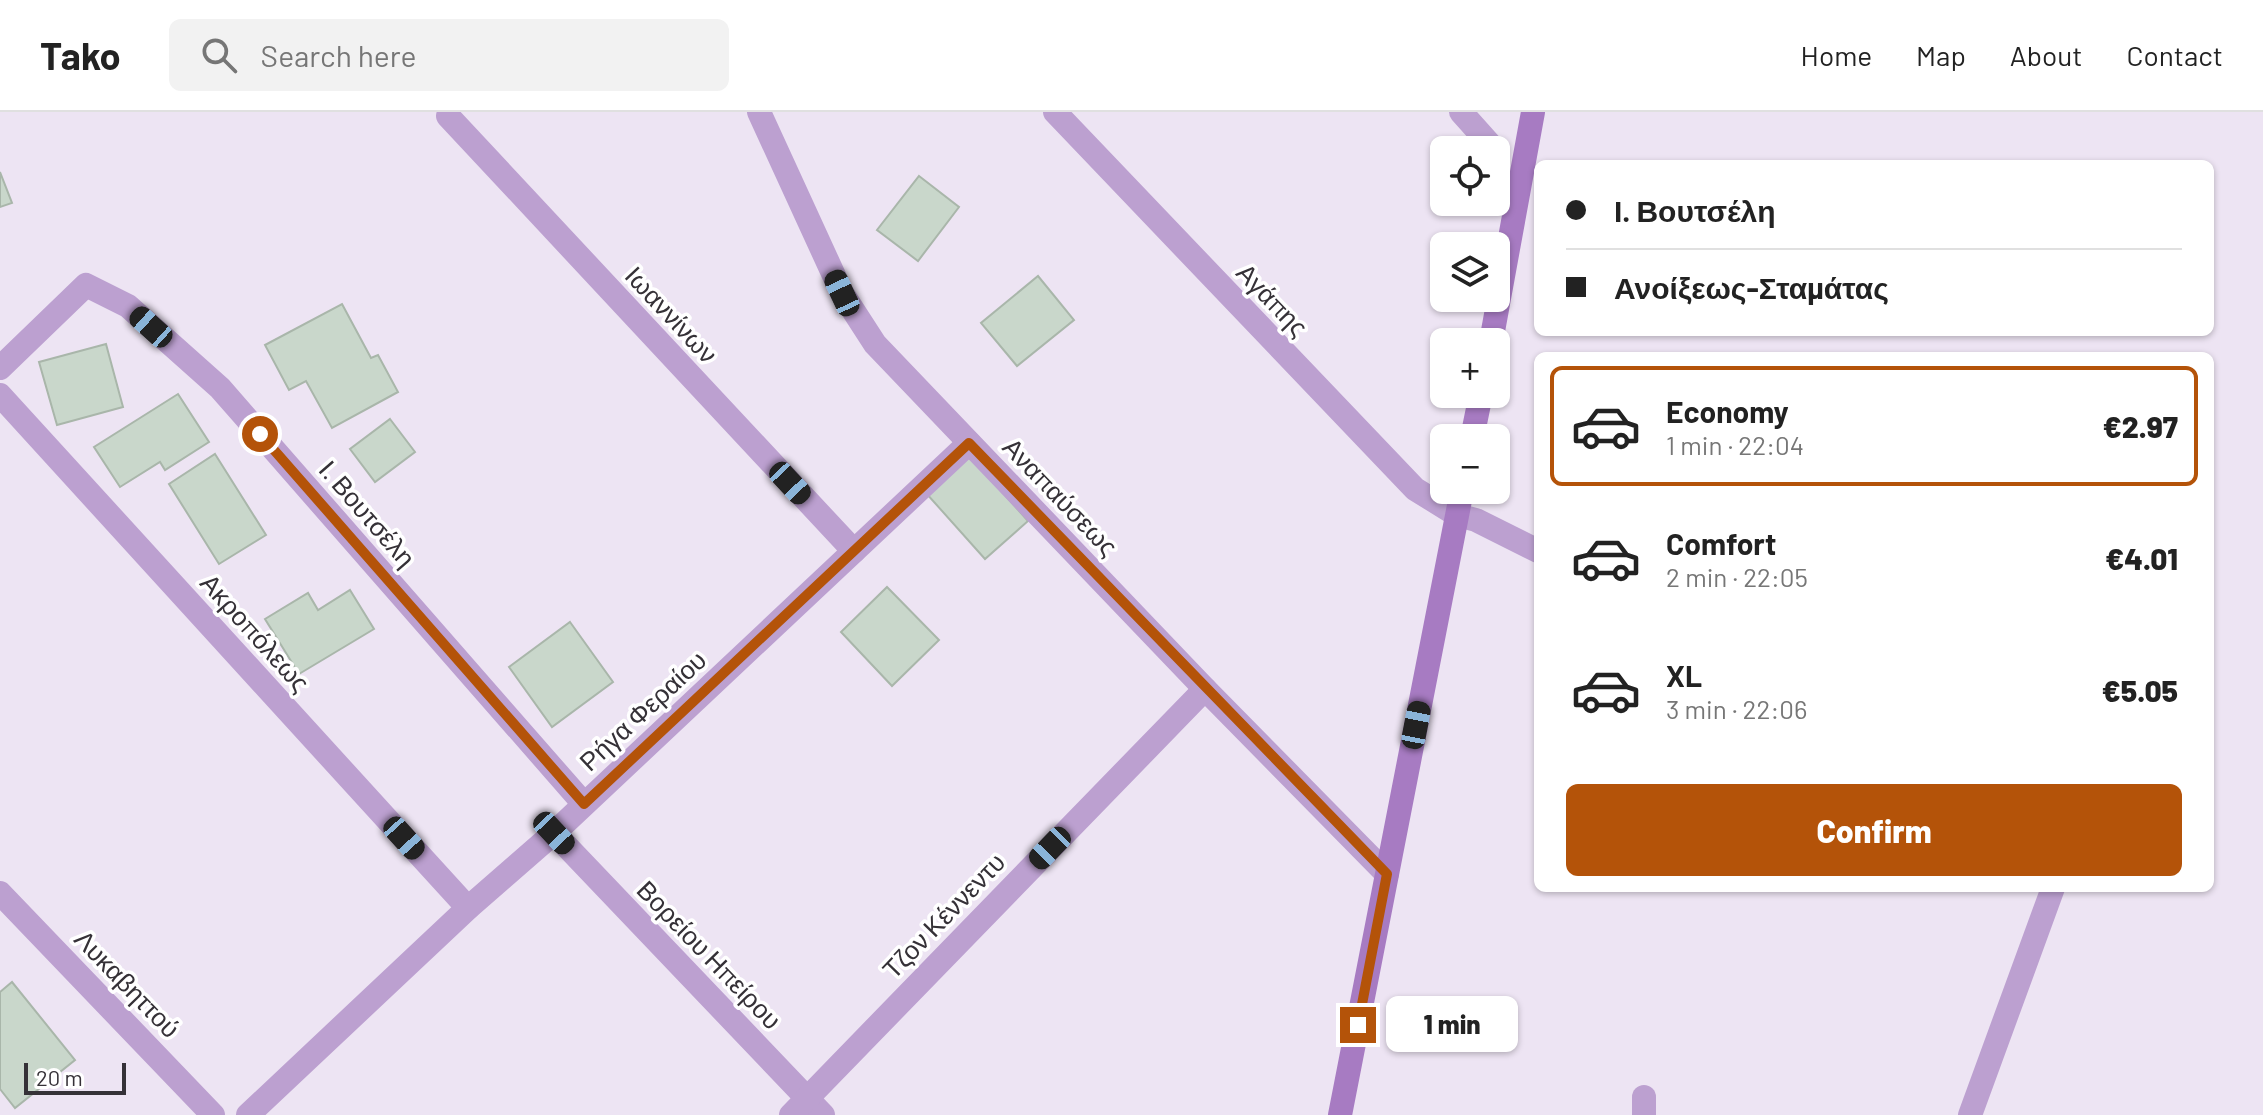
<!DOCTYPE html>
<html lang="en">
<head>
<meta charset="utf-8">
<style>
	body { margin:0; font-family:Barlow,sans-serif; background:#f2f2f2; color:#222; height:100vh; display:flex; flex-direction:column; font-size:30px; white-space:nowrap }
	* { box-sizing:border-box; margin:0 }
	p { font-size:26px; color:#767676 }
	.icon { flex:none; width:44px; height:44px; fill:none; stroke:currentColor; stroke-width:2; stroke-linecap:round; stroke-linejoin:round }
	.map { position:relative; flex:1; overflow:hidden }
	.details { position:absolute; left:1534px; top:240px; width:680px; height:540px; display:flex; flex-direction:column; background:#fff; border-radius:12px; box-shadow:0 2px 6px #0004 }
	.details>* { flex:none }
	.top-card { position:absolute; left:1534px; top:48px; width:680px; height:176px; border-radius:12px; box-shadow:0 2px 6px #0004; display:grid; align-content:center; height:176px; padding:0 32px; background:#fff }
	.tools { position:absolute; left:1430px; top:24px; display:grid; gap:16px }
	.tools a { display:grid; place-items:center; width:80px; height:80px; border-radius:12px; background:#fff; box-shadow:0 2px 6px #0004; font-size:40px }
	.scale { position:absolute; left:24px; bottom:20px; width:102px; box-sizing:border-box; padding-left:8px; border:4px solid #353137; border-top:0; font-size:22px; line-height:28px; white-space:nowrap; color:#353137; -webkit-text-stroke:6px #fff; paint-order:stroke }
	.end { position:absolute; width:36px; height:36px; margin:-18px; border:10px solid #b45309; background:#fff; box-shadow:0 0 0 4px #fff }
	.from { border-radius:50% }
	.bubble { position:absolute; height:56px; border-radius:12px; background:#fff; box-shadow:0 2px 6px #0004; font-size:26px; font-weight:800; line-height:56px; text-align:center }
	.car { position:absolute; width:24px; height:48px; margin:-24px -12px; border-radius:10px; box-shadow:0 0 6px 2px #0007; background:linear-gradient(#222 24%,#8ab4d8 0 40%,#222 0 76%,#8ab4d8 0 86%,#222 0) }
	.top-card b { display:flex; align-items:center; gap:28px; height:76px; font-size:30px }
	.top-card b+b { border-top:2px solid #e0e0e0 }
	.top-card i { width:20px; height:20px; background:#222 }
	ul { padding:14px 0 0; list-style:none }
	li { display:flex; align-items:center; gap:24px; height:120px; margin:0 16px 12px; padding:0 16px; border:4px solid transparent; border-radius:12px }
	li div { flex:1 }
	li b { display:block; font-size:30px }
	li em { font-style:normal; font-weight:800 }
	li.active { border-color:#b45309 }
	li>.icon { width:72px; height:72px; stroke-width:1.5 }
	.button { display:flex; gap:16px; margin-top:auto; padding:16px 32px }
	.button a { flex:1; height:92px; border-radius:12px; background:#b45309; color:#fff; font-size:32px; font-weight:800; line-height:92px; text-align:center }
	header { display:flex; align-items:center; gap:48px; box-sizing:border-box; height:112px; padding:0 40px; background:#fff; border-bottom:2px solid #e0e0e0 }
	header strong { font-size:38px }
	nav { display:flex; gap:44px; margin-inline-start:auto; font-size:28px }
	.search { width:560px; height:72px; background:#f2f2f2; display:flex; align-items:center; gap:20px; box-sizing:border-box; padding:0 28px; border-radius:12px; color:#767676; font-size:30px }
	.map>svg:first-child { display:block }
</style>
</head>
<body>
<header>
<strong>Tako</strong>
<div class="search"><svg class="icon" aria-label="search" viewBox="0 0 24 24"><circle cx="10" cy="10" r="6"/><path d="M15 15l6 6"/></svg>Search here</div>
<nav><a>Home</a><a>Map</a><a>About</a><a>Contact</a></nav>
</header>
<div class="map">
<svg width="2263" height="1003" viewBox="0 0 2263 1003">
	<rect width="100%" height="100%" fill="#ede4f3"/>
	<g fill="#c9d7cb" stroke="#a9b6aa" stroke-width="2">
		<path d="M0,60L12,91L0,95Z"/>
		<path d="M919,64L959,95L918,149L877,118Z"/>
		<path d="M1038,164L1074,208L1017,254L981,211Z"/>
		<path d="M342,192L371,246L378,243L398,280L332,316L306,269L289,278L265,233Z"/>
		<path d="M106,232L123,295L57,313L39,250Z"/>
		<path d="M178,282L209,330L165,358L160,350L120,375L94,335Z"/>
		<path d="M390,307L415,340L375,370L350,337Z"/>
		<path d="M215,342L266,423L219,452L169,372Z"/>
		<path d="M969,343L1028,409L985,447L926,381Z"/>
		<path d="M887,475L939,528L892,574L841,520Z"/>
		<path d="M350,478L374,517L299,562L265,507L308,481L318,498Z"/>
		<path d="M570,510L613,570L552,615L509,555Z"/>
		<path d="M12,870L75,948L15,996L0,977V880Z"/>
	</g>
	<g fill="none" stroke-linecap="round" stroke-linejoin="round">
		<g stroke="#bca0d0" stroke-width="24">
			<path d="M759,0L842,181L875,232L1205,577L1387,762"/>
			<path d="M1055,0L1415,377L1457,403L1476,408L1538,439"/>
			<path d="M1461,0L1495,38"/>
			<path d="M448,4L854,439"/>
			<path d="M0,256L86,173L128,194L220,276L584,692"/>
			<path d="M0,283L468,796"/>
			<path d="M554,721L823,1003"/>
			<path d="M0,781L213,1003"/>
			<path d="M1644,985V1003"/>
			<path d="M248,1003L468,796L554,721L969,331"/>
			<path d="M791,1003L1205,577"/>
			<path d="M1970,1003L2053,776"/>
		</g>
		<g stroke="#a77bc2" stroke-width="24">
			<path d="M1491,230L1533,0"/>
			<path d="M1472,326L1481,282"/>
			<path d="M1340,1003L1462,378"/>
		</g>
	</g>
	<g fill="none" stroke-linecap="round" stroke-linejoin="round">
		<path stroke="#b45309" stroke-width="10" d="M260,322L584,692L969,331L1387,762L1358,913"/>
	</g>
	<g text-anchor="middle" stroke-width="7" stroke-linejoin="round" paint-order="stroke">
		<g font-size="26" fill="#353137" stroke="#fff">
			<text transform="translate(1272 188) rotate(46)" y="9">Αγάπης</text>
			<text transform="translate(671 203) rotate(47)" y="9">Ιωαννίνων</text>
			<text transform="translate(1060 385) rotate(46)" y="9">Αναπαύσεως</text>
			<text transform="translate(367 402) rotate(49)" y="9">Ι. Βουτσέλη</text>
			<text transform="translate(255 521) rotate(48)" y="9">Ακροπόλεως</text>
			<text transform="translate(643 599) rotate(-43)" y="9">Ρήγα Φεραίου</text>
			<text transform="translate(944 804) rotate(-46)" y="9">Τζον Κέννεντυ</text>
			<text transform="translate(709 843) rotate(46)" y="9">Βορείου Ηπείρου</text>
			<text transform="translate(127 872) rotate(46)" y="9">Λυκαβηττού</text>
		</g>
	</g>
</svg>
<div class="tools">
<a><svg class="icon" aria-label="locate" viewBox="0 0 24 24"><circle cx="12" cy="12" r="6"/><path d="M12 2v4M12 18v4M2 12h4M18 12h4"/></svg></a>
<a><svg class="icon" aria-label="layers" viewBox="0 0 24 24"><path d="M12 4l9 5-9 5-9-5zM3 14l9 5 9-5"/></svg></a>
<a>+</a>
<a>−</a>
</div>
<div class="scale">20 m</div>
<i class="end from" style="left:260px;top:322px"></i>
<i class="end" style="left:1358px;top:913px"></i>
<div class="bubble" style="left:1386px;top:884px;width:132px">1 min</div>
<i class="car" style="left:842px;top:181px;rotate:335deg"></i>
<i class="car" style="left:151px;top:215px;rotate:312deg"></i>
<i class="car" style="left:790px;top:371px;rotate:137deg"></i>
<i class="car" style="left:1416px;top:613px;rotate:11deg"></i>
<i class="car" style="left:554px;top:721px;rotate:137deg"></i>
<i class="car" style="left:404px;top:726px;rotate:138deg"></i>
<i class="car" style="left:1050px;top:736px;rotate:224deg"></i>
<div class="top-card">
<b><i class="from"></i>Ι. Βουτσέλη</b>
<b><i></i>Ανοίξεως-Σταμάτας</b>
</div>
<section class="details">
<ul>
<li class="active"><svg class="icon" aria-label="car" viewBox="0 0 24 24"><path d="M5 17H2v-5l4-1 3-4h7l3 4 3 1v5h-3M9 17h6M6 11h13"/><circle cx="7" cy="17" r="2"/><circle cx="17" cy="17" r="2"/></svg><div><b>Economy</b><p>1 min · 22:04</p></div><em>€2.97</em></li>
<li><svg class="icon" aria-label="car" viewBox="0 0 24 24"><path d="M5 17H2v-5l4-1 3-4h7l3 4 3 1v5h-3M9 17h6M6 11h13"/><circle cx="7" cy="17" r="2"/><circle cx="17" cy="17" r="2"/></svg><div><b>Comfort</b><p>2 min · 22:05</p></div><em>€4.01</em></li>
<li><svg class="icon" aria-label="car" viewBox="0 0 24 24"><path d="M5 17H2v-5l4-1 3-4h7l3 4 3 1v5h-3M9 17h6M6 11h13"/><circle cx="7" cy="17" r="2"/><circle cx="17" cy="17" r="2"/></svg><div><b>XL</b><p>3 min · 22:06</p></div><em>€5.05</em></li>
</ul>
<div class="button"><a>Confirm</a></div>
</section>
</div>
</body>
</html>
